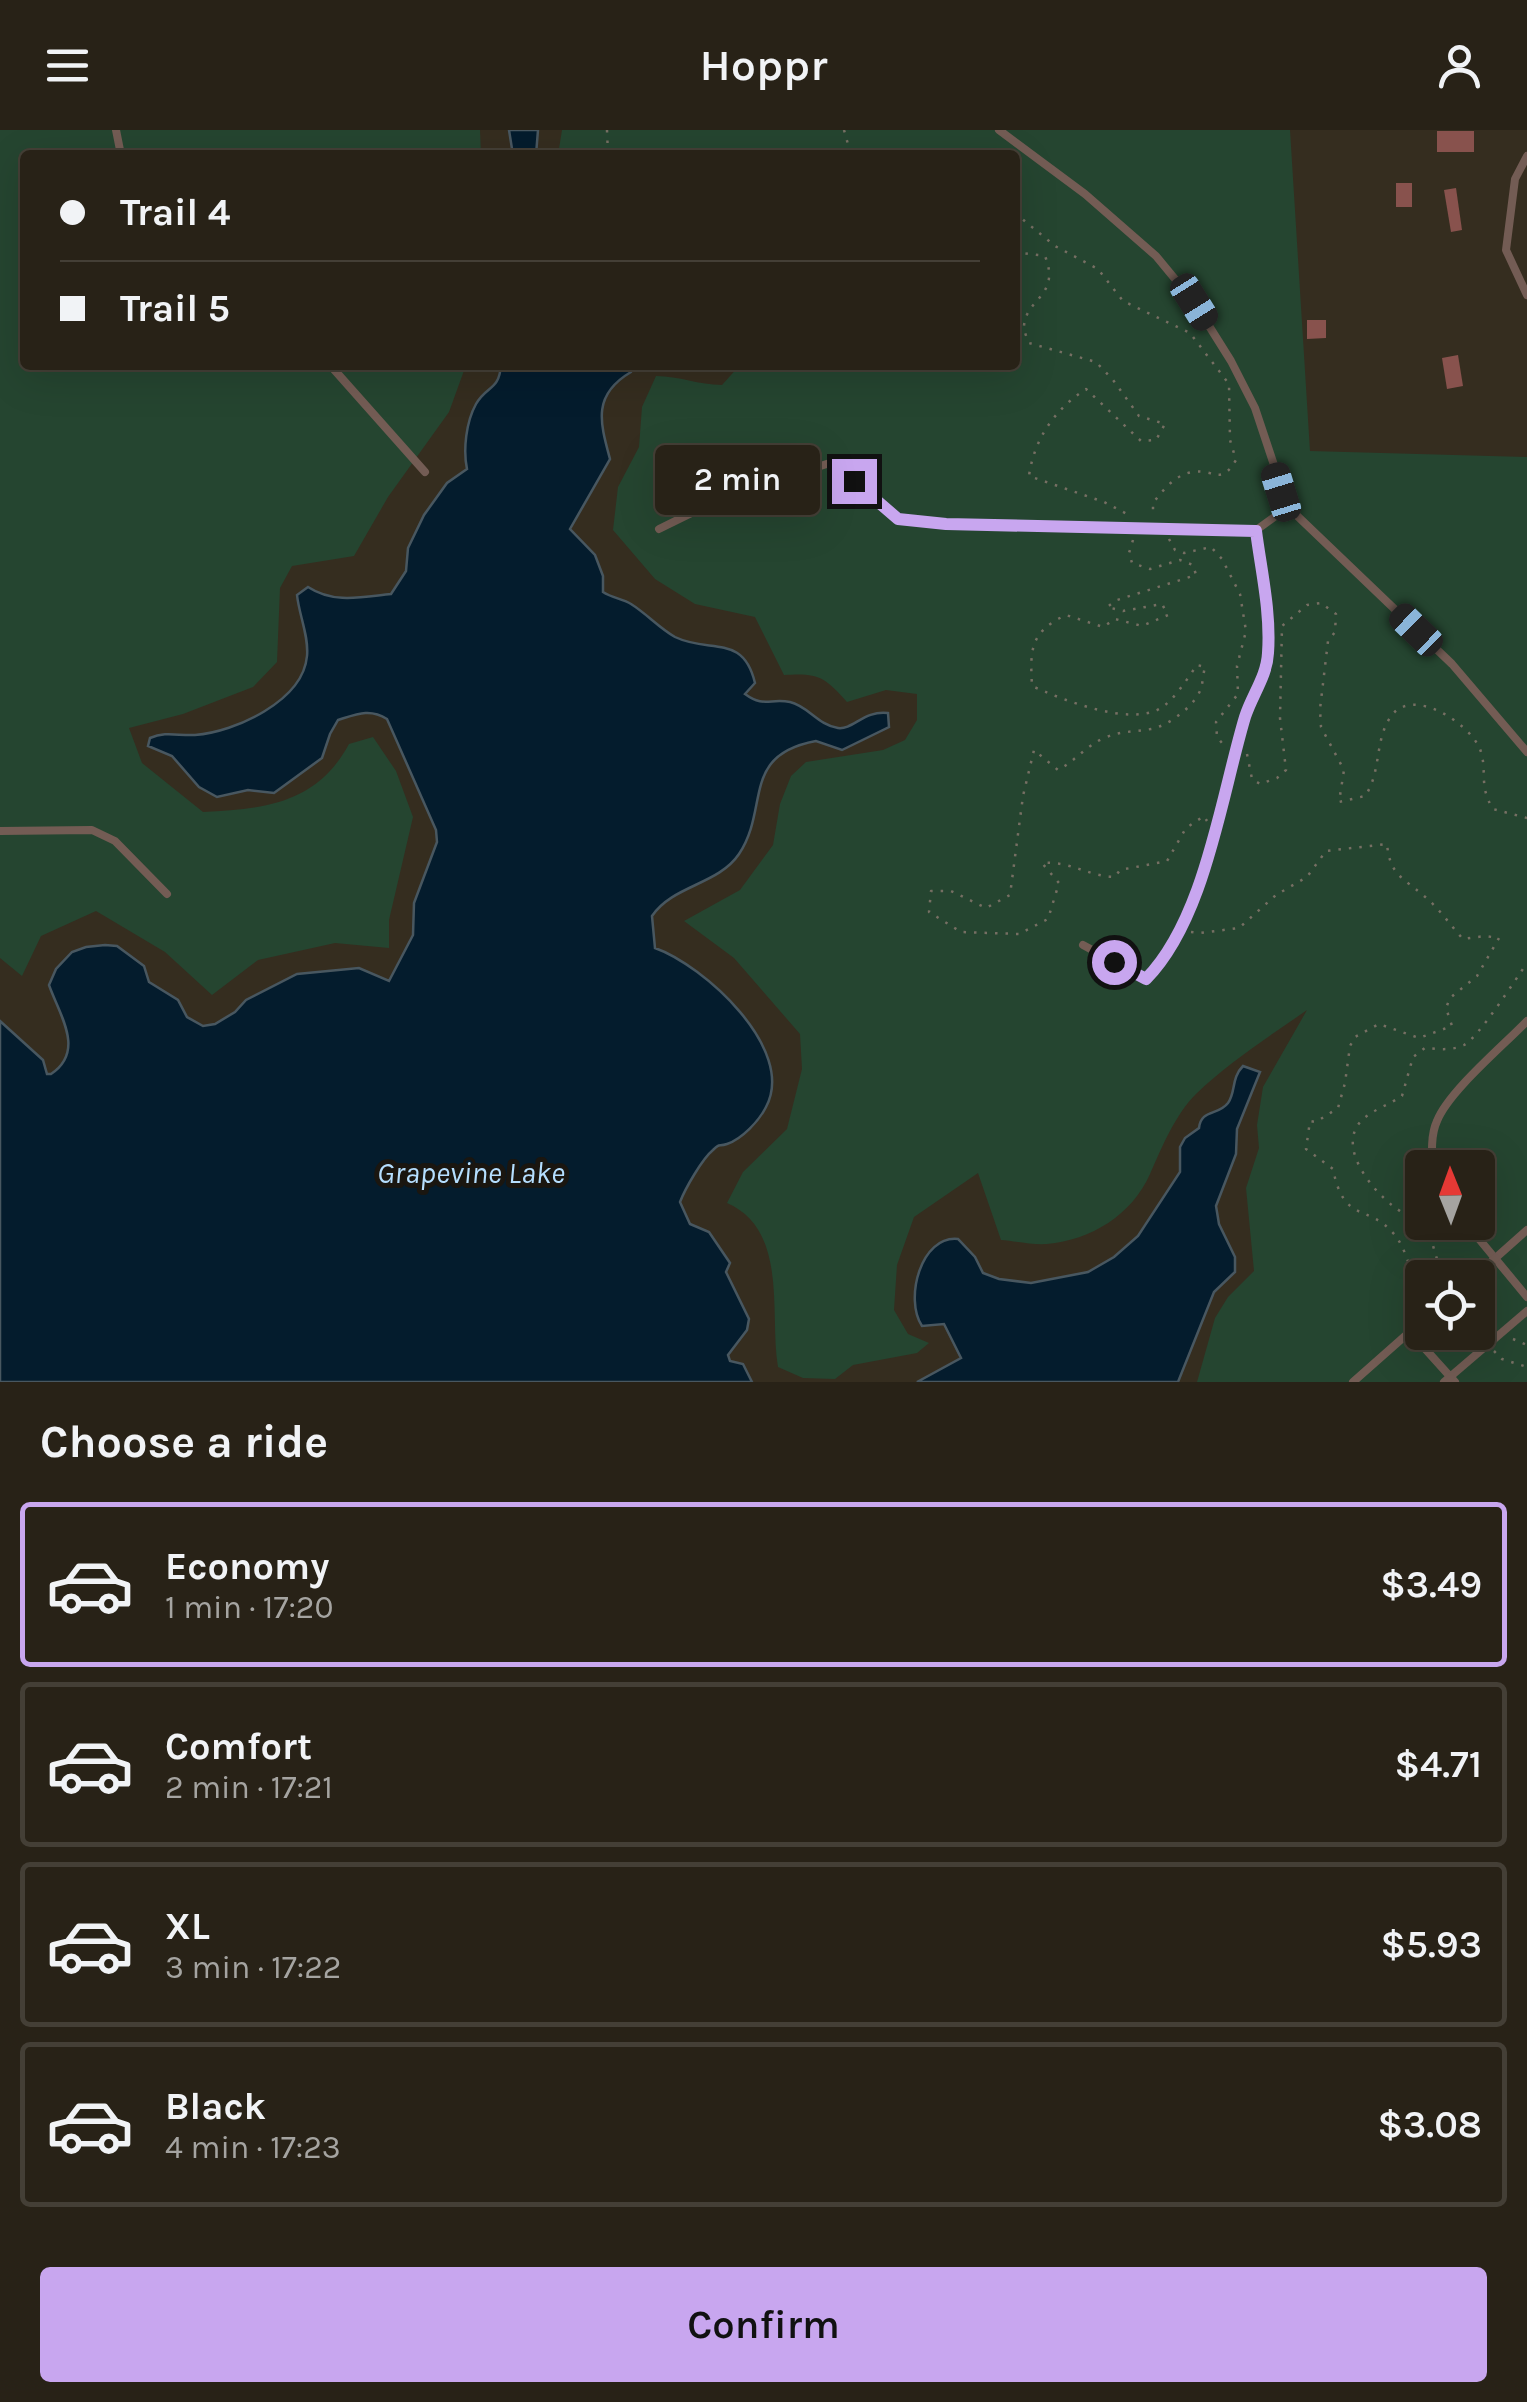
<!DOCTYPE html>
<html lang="en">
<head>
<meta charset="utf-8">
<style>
	body { margin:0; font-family:Karla,sans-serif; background:#342f24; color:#f1f3f6; height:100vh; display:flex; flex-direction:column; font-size:38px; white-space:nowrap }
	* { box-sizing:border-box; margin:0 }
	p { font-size:32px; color:#a5a4a1 }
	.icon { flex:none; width:55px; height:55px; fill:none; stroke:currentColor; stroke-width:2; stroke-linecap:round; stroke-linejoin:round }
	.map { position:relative; height:1252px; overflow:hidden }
	.drawer { display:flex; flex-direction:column; background:#282217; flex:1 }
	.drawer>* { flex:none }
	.top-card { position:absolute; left:20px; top:20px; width:1000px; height:220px; border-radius:10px; box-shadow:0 10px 40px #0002,0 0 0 2px #443f36; display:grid; align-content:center; height:220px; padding:0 40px; background:#282217 }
	.needle { width:65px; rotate:359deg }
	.tools { position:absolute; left:1405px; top:1020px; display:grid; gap:20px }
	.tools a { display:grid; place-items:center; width:90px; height:90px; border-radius:10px; background:#282217; box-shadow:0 10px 40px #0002,0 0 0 2px #443f36; font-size:50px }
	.end { position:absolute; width:45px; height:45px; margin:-22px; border:12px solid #c8a6ef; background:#111; box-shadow:0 0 0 5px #111 }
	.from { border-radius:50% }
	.bubble { position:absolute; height:70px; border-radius:10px; background:#282217; box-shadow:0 10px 40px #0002,0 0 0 2px #443f36; font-size:32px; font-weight:600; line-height:70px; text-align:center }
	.car { position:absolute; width:30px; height:60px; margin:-30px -15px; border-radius:12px; box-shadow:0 0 8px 2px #0007; background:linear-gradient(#222 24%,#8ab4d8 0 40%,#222 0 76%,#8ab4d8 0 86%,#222 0) }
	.top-card b { display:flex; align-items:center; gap:35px; height:95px; font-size:38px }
	.top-card b+b { border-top:2px solid #443f36 }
	.top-card i { width:25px; height:25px; background:#f1f3f6 }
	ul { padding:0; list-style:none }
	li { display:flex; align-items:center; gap:30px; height:165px; margin:0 20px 15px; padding:0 20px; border:5px solid #443f36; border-radius:10px }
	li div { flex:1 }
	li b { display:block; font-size:38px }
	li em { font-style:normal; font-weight:600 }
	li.active { border-color:#c8a6ef }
	li>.icon { width:90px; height:90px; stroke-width:1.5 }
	h2 { padding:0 40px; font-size:45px; line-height:120px }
	.primary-button { display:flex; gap:20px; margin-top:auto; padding:20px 40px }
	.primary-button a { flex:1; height:115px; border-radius:10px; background:#c8a6ef; color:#111; font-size:40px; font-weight:600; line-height:115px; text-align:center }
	header { display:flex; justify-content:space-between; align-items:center; height:130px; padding:0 40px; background:#282217; font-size:45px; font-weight:600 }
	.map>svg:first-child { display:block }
</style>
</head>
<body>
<header><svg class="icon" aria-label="menu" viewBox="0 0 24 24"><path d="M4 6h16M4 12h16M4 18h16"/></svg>Hoppr<svg class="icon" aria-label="person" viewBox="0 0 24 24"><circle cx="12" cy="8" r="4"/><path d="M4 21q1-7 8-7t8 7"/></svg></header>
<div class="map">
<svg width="1527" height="1252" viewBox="0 0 1527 1252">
	<rect width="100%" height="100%" fill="#352d1f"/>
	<g fill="#254530" fill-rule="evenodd">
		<path d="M0,0H480L481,25H25V235H466L449,282L388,367L354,426L292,436L280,458L277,532L253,557L183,584L129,598L142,633L203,682C266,679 317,673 349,614L373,607L396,641L413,687L389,790V818L335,813L258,830L212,865L165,822L96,781L41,806L22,846L0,828Z"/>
		<path d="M562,0H1290L1310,321L1527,327V1252H1197L1215,1188L1228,1167L1254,1141L1246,1058L1259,1018L1257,995L1263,957L1307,880C1270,906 1229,932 1196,964C1175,985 1162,1017 1150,1044C1132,1085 1091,1110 1047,1114C1032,1115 1015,1111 1001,1110L978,1043L914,1087L897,1135L894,1180L908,1204L929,1213L917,1223L853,1235L835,1249L803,1248L778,1237C769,1184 789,1100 727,1073L743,1042L787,999L802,939L800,904L734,828L684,791L740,760L773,715L780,674L791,646L806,632L883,620L905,610L917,590V564L886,560L847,572C824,546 818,543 784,545L755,487L695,474L655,449L613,400L618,357L639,317L642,277L656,246C679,246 699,255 722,255L740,235H1015V25H558ZM1422,1038H1478V1092H1422ZM1422,1148H1478V1202H1422Z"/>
	</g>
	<g fill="#041c2d" stroke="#485760" stroke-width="2.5">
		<path d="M509,0H538L536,25H513Z"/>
		<path d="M501,235H633L631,242C592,265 600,292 610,329L570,399L595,425L603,446V462C612,468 623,469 631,474C647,484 659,498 675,507C710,524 743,503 755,553L745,564C764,578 770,568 790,572C808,576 818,595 838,598C853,600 864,580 888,583L889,597L842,620L816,611C740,625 770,678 739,724C718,755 673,755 652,786L655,818C703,835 797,919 766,977C759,991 742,1009 727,1014C718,1017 720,1013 713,1020C702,1029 685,1059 680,1072L690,1094L709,1102L730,1133L726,1142L749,1189L747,1200L728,1225L730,1231L743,1234L752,1252H0V891L43,930L47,944H51C86,921 59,884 49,855L56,839L72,822L86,817L105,815L117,816L144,836L149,852L178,870L187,887L203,896L215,894L235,882L246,870L297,844L359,838L389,851L413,805L414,773L437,712L436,700L387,589C370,578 357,584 338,590L330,604L322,628L274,663L248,660L217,667L199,657L172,626L148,616L150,608C166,601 178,606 195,605C235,602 303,571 307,526C309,506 299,485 297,465L308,457C334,474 362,467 391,464L406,441L408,418L424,385L447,353L467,339C463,320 466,292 476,274C487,255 499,261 501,235Z"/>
		<path d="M1243,936L1260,942L1237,999L1236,1024L1216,1076L1219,1094L1235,1127V1142L1214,1162L1178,1252H917L961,1228L944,1194L922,1196C904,1169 921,1105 958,1109L975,1127L983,1143L999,1149L1031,1153L1088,1142L1114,1127L1138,1106L1180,1042V1017L1185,1008L1199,998C1201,979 1218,986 1228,973C1236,962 1231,948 1243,936Z"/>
	</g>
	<g fill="#88524d">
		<rect x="1437" y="1" width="37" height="21"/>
		<rect x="1396" y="53" width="16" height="24"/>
		<path d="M1456,58L1462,100L1451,102L1444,60Z"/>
		<path d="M1307,190H1326V208L1307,209Z"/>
		<path d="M1458,225L1463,256L1447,259L1442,228Z"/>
	</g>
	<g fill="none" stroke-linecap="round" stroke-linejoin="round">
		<g stroke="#766f63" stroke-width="2.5" stroke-dasharray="2.5 8" stroke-linecap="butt">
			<path d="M607,0L608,25"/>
			<path d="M844,0L851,25"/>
			<path d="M1015,83L1055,116L1098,139L1123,171L1190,203L1229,254L1230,310L1236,330C1220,357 1214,338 1192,342C1175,345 1163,360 1153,373V386"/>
			<path d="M1015,122L1045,126C1061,166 1026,168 1024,196C1024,202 1027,208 1029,213L1096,232L1113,250L1139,286L1165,294L1156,310L1141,311L1086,259C1055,279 1034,309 1029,346L1104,372L1131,386"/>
			<path d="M1169,409L1175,420L1184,423L1211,417L1222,429L1240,464L1246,501L1237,536L1238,564L1216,592L1217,607L1222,613L1229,614"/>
			<path d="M1133,410L1129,423L1132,433L1150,439L1180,430L1193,435L1196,445L1117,470L1107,477L1123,481L1162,474L1168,485L1142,496L1115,489L1103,497L1066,485C1030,502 1030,519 1032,556C1063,570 1130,597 1161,578C1175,569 1187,549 1197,535L1205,537C1203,544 1203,554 1200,561C1193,577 1168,596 1151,599C1134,602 1120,601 1104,608C1086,616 1075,631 1058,640L1034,620L1023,666L1010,765L986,778L951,761H931L929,782L961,802L1019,804L1048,789L1059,753L1042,733C1071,731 1087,746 1115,747L1120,740L1167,731L1186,698L1204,686L1207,691"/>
			<path d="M1247,624L1252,649L1260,654L1277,648L1286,640L1280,588L1282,496L1307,475L1321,473L1336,484L1335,502L1328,511L1320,579L1321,597L1344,640L1339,672L1365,666C1382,642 1374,608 1392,585C1414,557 1469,593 1480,619C1488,641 1478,655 1493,679L1527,688"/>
			<path d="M1191,802L1200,803L1239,798L1276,765L1307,747L1326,721L1387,714C1390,745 1402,747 1424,766C1439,778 1450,795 1463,809L1485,806L1499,808L1477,846L1450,868L1446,878L1452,896L1419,908L1379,894L1355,907L1350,916L1345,953L1338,978L1316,992L1310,991L1306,1019L1333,1039C1344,1095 1368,1073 1394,1104C1407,1119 1409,1143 1422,1159"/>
			<path d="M1445,1148C1435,1132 1435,1111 1424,1098C1415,1088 1403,1084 1393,1076C1371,1059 1336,1016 1362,990C1371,981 1390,974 1402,966L1413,927L1425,918C1438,919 1452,921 1464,915C1479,907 1515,850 1527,833"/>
			<path d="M1478,1180L1494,1196"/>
			<path d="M1513,1209L1527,1215"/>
			<path d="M1494,1221L1502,1229L1527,1237"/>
		</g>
		<g stroke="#735c54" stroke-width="8">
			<path d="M116,0L121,25"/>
			<path d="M999,0L1085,64L1156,126L1194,172L1231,231L1255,278L1288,377L1452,534L1527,622"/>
			<path d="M1527,26L1515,49L1506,120L1527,165"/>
			<path d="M330,235L425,342"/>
			<path d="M659,399L726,366L833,332L898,389L945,394L1255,401L1288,377"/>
			<path d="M0,701L92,700L115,711L167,764"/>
			<path d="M1083,815L1146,849C1205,789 1221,667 1245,587C1252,565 1267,546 1268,523C1271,482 1261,440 1255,401"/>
			<path d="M1434,1038C1431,1024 1431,1004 1437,991C1449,961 1503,916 1527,891"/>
			<path d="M1465,1092L1527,1167"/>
			<path d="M1473,1148L1527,1100"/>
			<path d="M1410,1202L1455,1252"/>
			<path d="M1353,1252L1422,1191"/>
			<path d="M1444,1252L1527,1181"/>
		</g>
	</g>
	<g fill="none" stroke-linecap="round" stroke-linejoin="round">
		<path stroke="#c8a6ef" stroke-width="12" d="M854,351L898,389L946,394L1256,401C1261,440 1271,482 1268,523C1267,546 1252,565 1245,587C1221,667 1205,789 1146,849L1114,832"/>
	</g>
	<g text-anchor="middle" stroke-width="10" stroke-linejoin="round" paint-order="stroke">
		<g font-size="30" font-style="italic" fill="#b5defe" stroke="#1a1610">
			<text x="471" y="1053">Grapevine Lake</text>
		</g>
	</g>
</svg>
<div class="tools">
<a><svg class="needle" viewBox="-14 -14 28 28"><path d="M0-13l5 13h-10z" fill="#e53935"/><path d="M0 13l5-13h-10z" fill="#a5a4a1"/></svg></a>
<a><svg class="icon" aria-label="locate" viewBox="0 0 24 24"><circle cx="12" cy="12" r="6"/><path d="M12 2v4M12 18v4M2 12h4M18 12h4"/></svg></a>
</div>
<i class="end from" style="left:1114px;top:832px"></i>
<i class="end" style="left:854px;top:351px"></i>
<div class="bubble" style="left:655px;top:315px;width:165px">2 min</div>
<i class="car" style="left:1194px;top:172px;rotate:148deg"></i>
<i class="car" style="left:1281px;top:362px;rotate:343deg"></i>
<i class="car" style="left:1416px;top:500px;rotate:314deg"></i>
<div class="top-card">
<b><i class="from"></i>Trail 4</b>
<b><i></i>Trail 5</b>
</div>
</div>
<section class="drawer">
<h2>Choose a ride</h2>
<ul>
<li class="active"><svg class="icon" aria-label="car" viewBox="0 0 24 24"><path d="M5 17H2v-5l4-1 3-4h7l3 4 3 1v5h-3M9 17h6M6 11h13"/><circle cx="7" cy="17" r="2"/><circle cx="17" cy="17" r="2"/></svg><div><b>Economy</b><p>1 min · 17:20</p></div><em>$3.49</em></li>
<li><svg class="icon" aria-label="car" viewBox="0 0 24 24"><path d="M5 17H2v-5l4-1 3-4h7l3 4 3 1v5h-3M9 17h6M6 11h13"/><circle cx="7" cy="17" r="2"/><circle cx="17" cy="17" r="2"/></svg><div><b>Comfort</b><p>2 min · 17:21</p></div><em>$4.71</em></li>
<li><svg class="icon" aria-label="car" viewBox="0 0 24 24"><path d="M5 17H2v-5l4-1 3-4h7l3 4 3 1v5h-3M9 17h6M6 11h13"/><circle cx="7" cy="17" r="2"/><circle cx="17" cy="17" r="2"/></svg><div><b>XL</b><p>3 min · 17:22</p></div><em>$5.93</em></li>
<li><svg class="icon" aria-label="car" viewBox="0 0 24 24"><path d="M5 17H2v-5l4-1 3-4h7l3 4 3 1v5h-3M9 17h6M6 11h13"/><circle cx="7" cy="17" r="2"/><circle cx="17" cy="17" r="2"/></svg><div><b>Black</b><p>4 min · 17:23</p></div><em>$3.08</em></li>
</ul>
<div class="primary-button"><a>Confirm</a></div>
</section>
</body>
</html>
